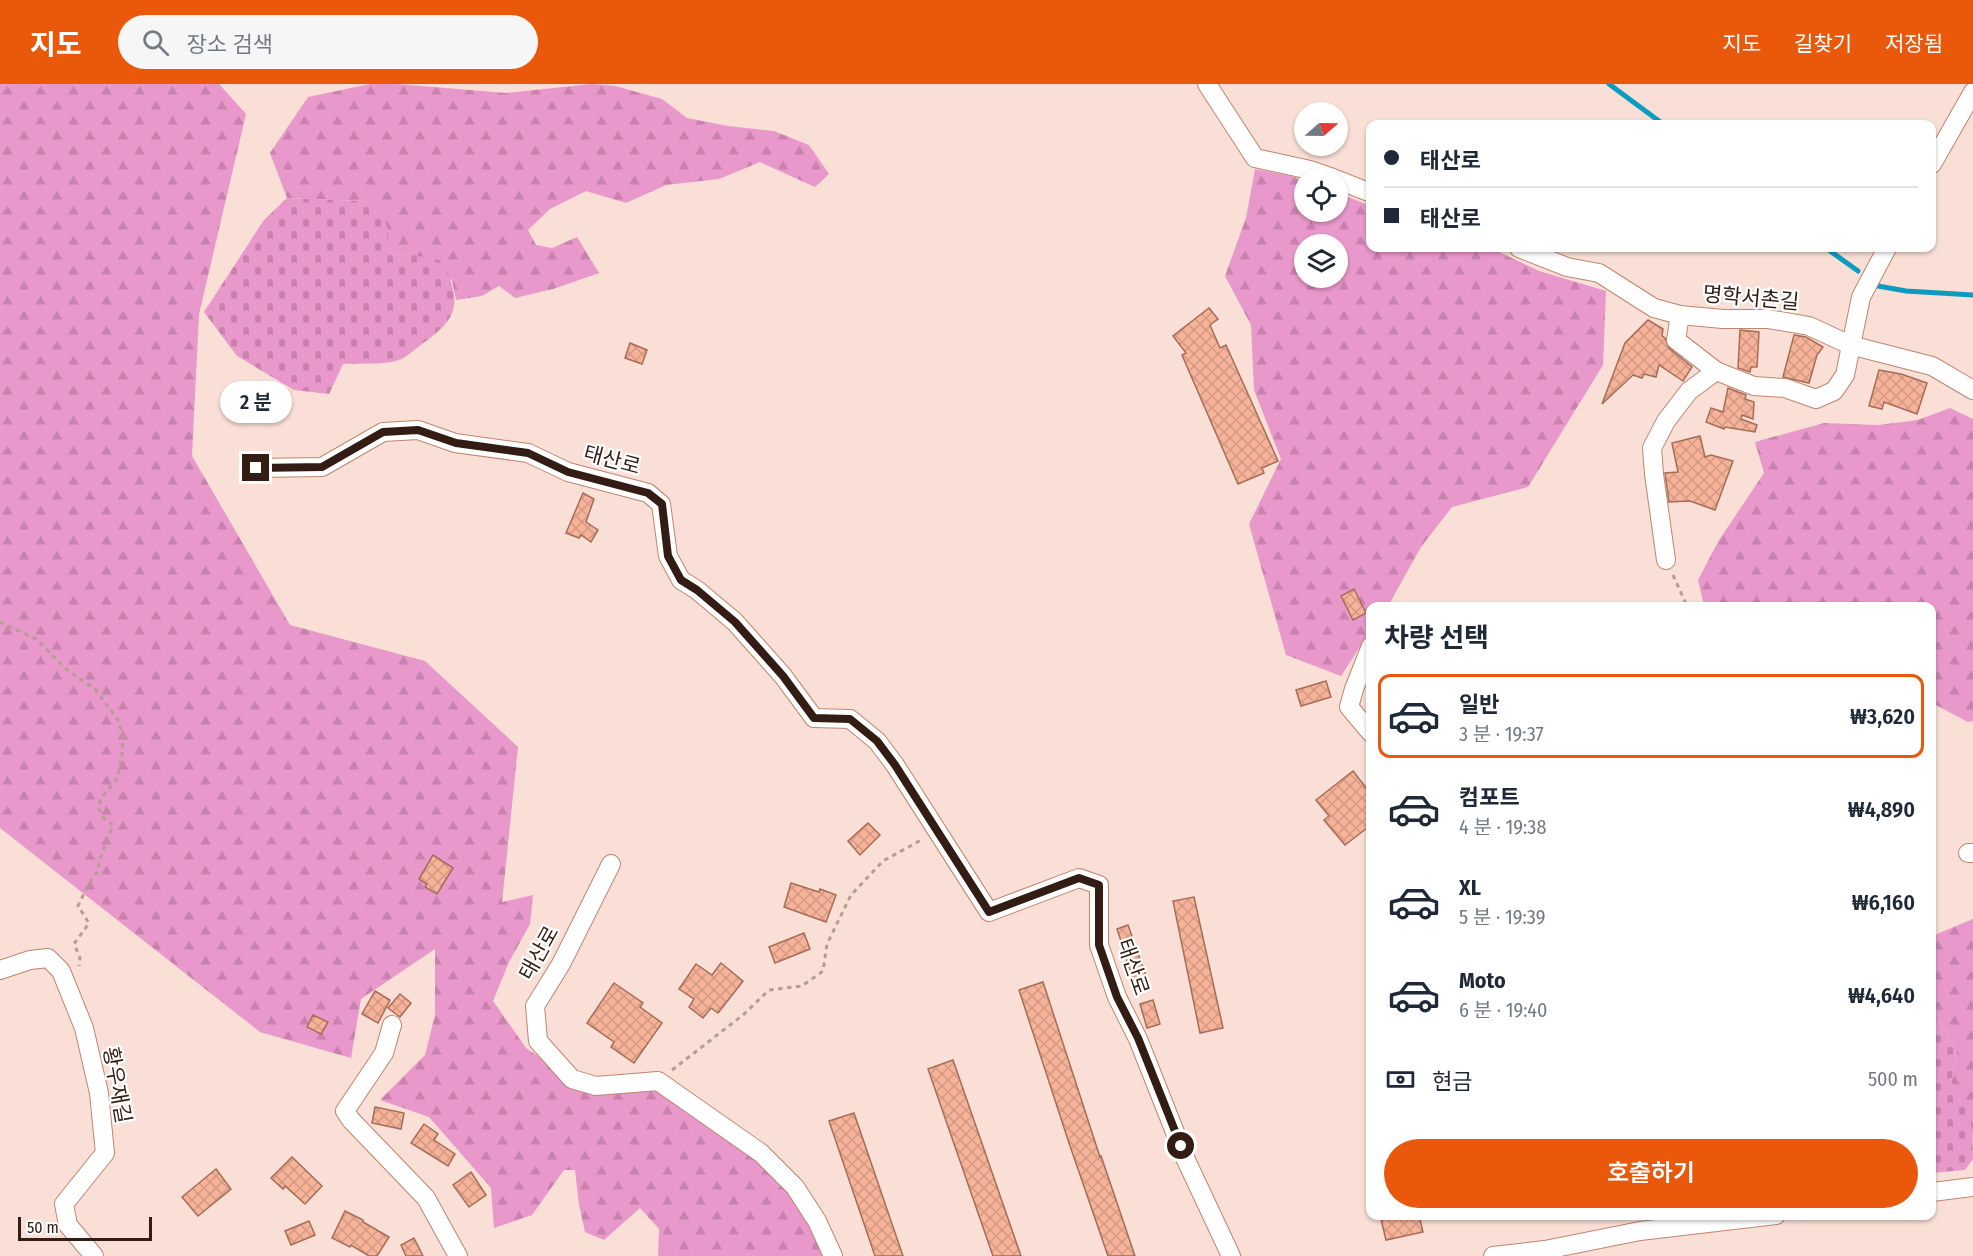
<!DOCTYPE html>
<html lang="ko">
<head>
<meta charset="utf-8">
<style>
	body { margin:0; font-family:"Fira Sans Condensed","Noto Sans KR",sans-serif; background:#f6f6f7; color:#1f2937; height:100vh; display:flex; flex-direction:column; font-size:22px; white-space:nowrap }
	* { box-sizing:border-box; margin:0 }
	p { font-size:20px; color:#747a83 }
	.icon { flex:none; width:33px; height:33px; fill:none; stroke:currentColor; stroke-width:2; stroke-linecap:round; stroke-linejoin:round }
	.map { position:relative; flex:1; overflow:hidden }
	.panel { position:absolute; left:1366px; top:518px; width:570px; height:618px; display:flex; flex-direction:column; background:#fff; border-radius:12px; box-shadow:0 2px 4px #0004 }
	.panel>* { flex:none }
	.banner { position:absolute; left:1366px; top:36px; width:570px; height:132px; border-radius:12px; box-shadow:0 2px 4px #0004; display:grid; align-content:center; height:132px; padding:0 18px; background:#fff }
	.needle { width:39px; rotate:70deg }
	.fabs { position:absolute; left:1294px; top:18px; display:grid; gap:12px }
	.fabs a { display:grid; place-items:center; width:54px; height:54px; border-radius:50%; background:#fff; box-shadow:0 2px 4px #0004; font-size:30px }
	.scale { position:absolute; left:18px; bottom:15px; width:134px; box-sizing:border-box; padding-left:6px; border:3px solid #331c13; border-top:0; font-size:16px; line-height:21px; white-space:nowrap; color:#331c13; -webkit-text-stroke:4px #fff; paint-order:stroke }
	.end { position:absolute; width:27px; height:27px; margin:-14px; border:8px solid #331c13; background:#fff; box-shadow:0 0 0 3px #fff }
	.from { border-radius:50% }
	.bubble { position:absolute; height:42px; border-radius:21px; background:#fff; box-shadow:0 2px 4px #0004; font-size:20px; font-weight:600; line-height:42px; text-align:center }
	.banner b { display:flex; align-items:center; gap:21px; height:57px; font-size:22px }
	.banner b+b { border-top:2px solid #e0e1e3 }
	.banner i { width:15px; height:15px; background:#1f2937 }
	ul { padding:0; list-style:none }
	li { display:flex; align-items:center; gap:18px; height:84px; margin:0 12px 9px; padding:0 6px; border:3px solid transparent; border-radius:12px }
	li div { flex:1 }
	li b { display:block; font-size:22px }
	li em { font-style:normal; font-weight:600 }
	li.selected { border-color:#ea580c }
	li>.icon { width:54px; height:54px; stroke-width:1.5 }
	h2 { padding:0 18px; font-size:27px; line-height:72px }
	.pay { display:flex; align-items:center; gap:15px; height:66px; padding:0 18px; font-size:22px }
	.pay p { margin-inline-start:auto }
	.action { display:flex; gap:12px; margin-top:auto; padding:12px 18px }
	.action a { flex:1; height:69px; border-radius:36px; background:#ea580c; color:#fff; font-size:24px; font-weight:600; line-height:69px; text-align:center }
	header { display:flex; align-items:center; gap:36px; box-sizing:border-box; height:84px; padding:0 30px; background:#ea580c; color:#fff }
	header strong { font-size:28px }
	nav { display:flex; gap:33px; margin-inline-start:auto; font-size:21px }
	.search { width:420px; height:54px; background:#f6f6f7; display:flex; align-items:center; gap:15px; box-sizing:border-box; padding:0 21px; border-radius:33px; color:#747a83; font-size:22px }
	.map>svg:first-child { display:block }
</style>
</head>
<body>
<header>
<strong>지도</strong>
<div class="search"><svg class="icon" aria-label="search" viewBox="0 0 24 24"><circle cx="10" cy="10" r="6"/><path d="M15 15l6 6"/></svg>장소 검색</div>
<nav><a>지도</a><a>길찾기</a><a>저장됨</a></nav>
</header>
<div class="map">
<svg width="1973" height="1172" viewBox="0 0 1973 1172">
	<defs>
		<pattern id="forest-firs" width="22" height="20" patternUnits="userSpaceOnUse" patternTransform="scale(1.5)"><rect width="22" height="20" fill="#e998cb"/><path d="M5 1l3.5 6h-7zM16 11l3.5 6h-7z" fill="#c882ad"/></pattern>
		<pattern id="cemetery-stones" width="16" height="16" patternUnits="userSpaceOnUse" patternTransform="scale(1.5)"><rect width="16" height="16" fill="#e998cb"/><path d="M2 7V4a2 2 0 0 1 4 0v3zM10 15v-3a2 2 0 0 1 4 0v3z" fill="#c882ad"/></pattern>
		<pattern id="building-cross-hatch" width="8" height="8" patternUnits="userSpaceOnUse" patternTransform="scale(1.5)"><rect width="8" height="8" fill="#f7b399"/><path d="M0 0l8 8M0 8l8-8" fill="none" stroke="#d49983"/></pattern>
	</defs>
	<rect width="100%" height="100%" fill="#f9dfd5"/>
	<g fill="url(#forest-firs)" fill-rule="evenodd">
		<path d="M0,0H219L246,30L199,230L192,372L290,541L425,577L518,663L502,818L533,811L530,840L509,878L493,917L526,964L539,973L570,1002L660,1005L748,1068L785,1102L809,1139L825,1172H658L659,1145L640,1124L604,1156L585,1148L579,1121L575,1086H564L532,1131L494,1144L491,1104L429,1033L380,1016L425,971L435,931V865L361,915L351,974L260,948L0,744Z"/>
		<path d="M370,0H397L506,9L592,0L615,2L662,15L687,34L728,42L774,47L809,61L829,90L815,103L760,78L719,95L666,101L626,119L586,107L550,125L528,146L536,161L552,164L577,153L599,189L553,205L515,214L499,202L482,212L456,216L452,196L408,170L393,171L388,162V146L363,117L287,114L270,69L308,13Z"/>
		<path d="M1255,85L1291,92L1305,97V128H1338V109L1371,122V164H1491L1539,187L1606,207L1603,281L1528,403L1452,423L1421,463L1388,522H1371V546L1341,592L1286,571L1249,440L1281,375L1254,306L1251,241L1225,192L1246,134ZM1305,160H1338V194H1305Z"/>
		<path d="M1950,324L1973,335V637L1968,638L1932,619V522H1704L1698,496L1719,456L1764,389L1755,358L1824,339L1878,341L1918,336Z"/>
		<path d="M1973,835V1061C1972,1034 1965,1020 1951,998L1957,966L1932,925V852Z"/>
	</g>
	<g fill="url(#cemetery-stones)">
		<path d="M287,114L363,117L382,131L388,146V162L393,171L408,170L443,177C461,219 460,233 422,260C415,265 407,273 399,276C385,281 358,279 343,280L329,310L294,306L237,272L204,228L264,136Z"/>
		<path d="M1932,925L1957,966L1951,998L1965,1020L1972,1042L1973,1075L1965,1086L1932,1089Z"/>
	</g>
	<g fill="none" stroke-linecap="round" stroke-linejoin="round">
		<g stroke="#0c9cc0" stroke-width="5">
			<path d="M1609,0L1663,40"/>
			<path d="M1826,164L1858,187"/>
			<path d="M1878,202L1906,207L1973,211"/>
		</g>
	</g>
	<g fill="url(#building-cross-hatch)" stroke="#a56d58" stroke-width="1.5">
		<path d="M1209,224L1218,235L1210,241L1220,264L1226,261L1278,377L1262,384L1264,389L1238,400L1182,271L1186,269L1173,252Z"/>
		<path d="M1648,236L1663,245L1662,252L1665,254L1669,264L1692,283L1683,297L1659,281L1656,293L1644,290L1642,294L1633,291L1602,320L1625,259Z"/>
		<path d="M1740,246L1759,248L1757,283H1751L1750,288L1738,284Z"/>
		<path d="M1794,251L1806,253L1823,263L1817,271L1809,299L1783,293Z"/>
		<path d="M630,259L647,266L642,280L625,274Z"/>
		<path d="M1879,286L1901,290L1927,299L1917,330L1884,318L1882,325L1869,322Z"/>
		<path d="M1728,304L1746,311L1745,315L1754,318L1753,335L1742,331L1741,335L1757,341L1755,348L1725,343L1724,345L1706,338L1711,324L1723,328Z"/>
		<path d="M1700,352L1705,373L1711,371L1733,377L1715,426L1690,417L1669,418L1665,389L1678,388L1672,359Z"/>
		<path d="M583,409L594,415L586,438L598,446L591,458L581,451L579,454L566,449Z"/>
		<path d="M1354,505L1366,529L1353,536L1341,512Z"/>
		<path d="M1326,597L1331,613L1301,622L1296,606Z"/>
		<path d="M1353,687L1371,710V741L1345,761L1324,736L1329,732L1316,716Z"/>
		<path d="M868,739L880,751L860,771L848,757Z"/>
		<path d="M433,771L453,784L437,810L425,803L427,800L419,795Z"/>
		<path d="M791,799L819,808L820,805L836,811L826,838L784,823Z"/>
		<path d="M1194,813L1223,944L1200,949L1173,817Z"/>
		<path d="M1128,841L1150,903L1136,907L1125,871L1119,858L1121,857L1117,845Z"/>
		<path d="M804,849L810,865L775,879L769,863Z"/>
		<path d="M721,879L743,897L718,929L711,924L703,934L689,923L694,915L679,905L696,880L712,891Z"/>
		<path d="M1043,898L1100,1073L1101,1072L1135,1172H1108L1069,1059L1019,906Z"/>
		<path d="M614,899L643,919L640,923L662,939L634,979L611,963L614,958L587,939Z"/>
		<path d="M375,907L390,916L378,939L362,930Z"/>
		<path d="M400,910L411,919L400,933L388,924Z"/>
		<path d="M1153,916L1160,940L1147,944L1140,920Z"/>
		<path d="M313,931L328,938L321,950L307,943Z"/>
		<path d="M953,976L1021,1172H993L928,985Z"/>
		<path d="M375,1023L404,1029L401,1045L372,1039Z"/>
		<path d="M854,1029L903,1172H875L829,1037Z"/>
		<path d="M424,1040L438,1050L434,1056L455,1070L448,1082L411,1059Z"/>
		<path d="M292,1073L322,1102L305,1120L285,1102L283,1105L271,1094Z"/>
		<path d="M216,1085L231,1105L198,1132L182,1113Z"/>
		<path d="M471,1088L486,1111L469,1123L453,1101Z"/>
		<path d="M345,1127L363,1136V1138L389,1153L377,1172H369L351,1161L350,1163L332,1154Z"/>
		<path d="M1380,1131H1419L1423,1148L1386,1156Z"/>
		<path d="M309,1137L315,1151L291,1161L285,1147Z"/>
		<path d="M414,1154L423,1172H406L401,1161Z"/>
	</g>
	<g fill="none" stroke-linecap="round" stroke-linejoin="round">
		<defs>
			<g id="minor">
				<path d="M1207,0L1255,74L1310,86L1333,94"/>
				<path d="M1932,80L1973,8"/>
				<path d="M1338,96L1371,109"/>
				<path d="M1519,164L1567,183L1599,189L1654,224L1680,231L1723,235H1768L1809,242L1850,261L1932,282L1973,306"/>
				<path d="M1680,231L1676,256L1716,287L1754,302L1785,304L1816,315L1834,307L1845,291L1861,213L1887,164"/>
				<path d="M256,384L322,383L383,348L418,346L455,359L528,369L568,388L648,409L661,420L668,472L681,496L697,506L735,538L783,592L814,634L850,635L877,657L895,681L989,828L1079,794L1099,801V861L1117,913L1138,955L1186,1076L1231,1172"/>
				<path d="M1666,476L1654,390L1652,364L1666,337L1689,307L1716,287"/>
				<path d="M1371,562L1354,605L1349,623L1371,649"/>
				<path d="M1968,769H1973"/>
				<path d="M611,780L561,880L535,922L538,957L572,995L596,1002L658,997L761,1069L795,1103L817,1137L833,1172"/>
				<path d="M0,886L30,876L48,874L61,887L84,944L99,1009L105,1069L64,1120L68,1141L94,1172"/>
				<path d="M392,941L384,969L345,1027L351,1036L426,1114L458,1172"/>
				<path d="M1932,1108L1973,1103"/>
				<path d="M1493,1172L1545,1166L1640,1147L1776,1131"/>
			</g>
		</defs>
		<use href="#minor" stroke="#bf856f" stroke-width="20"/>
		<g stroke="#b69d93" stroke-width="3" stroke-dasharray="4.5 4.5" stroke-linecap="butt">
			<path d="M1673,491L1687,522"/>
			<path d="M0,538L36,555L66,585L95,605L118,636L123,652L122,674L117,695L102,713L98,723L103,733L113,741L99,777L98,787L88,801L78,822L89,839L74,860L80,874L79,882"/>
			<path d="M672,986L743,931L769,906L802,902L823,887L827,860L851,811L883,777L923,755"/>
		</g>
		<use href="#minor" stroke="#fff" stroke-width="18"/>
	</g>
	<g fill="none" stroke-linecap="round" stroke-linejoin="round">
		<path stroke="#331c13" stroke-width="8" d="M256,384L322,383L383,348L418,346L456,359L528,369L568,388L648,409L662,420L668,472L681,496L697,506L735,538L783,592L814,634L850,635L877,657L895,681L989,828L1079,794L1099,801V861L1117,913L1138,954L1181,1062"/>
	</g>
	<g text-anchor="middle" stroke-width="4.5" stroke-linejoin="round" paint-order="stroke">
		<g font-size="21" fill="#331c13" stroke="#fff">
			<text transform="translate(1751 214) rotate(5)" y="7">명학서촌길</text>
			<text transform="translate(612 376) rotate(15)" y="7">태산로</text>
			<text transform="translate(539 869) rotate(-61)" y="7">태산로</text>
			<text transform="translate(1133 883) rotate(71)" y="7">태산로</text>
			<text transform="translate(117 1001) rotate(80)" y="7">황우재길</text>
		</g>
	</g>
</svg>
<div class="fabs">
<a><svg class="needle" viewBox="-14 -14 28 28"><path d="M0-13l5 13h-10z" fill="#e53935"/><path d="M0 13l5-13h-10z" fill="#747a83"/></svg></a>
<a><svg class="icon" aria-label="locate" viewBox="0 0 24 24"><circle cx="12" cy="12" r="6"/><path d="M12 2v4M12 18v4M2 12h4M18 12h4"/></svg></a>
<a><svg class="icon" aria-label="layers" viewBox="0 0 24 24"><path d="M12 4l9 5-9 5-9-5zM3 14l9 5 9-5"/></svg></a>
</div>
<div class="scale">50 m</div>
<i class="end from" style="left:1181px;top:1062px"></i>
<i class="end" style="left:256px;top:384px"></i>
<div class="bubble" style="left:220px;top:297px;width:72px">2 분</div>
<div class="banner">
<b><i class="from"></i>태산로</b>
<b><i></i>태산로</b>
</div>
<section class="panel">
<h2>차량 선택</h2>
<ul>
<li class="selected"><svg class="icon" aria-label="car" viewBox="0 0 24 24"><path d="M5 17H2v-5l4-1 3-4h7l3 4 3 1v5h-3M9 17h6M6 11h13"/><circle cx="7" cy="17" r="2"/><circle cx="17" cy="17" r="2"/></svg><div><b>일반</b><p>3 분 · 19:37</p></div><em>₩3,620</em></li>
<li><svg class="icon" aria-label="car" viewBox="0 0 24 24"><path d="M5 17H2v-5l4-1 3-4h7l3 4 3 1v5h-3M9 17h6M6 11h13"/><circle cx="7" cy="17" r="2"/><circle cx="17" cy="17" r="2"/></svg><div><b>컴포트</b><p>4 분 · 19:38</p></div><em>₩4,890</em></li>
<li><svg class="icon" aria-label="car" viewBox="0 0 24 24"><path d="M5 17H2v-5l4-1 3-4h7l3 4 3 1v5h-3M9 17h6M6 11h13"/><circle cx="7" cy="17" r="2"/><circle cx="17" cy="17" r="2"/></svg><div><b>XL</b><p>5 분 · 19:39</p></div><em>₩6,160</em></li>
<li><svg class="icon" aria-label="car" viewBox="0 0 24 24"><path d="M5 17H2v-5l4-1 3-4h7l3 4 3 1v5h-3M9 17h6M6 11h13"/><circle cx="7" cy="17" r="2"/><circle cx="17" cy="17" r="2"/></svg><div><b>Moto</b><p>6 분 · 19:40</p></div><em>₩4,640</em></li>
</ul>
<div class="pay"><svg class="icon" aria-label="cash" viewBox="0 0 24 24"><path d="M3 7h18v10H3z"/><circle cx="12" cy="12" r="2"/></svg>현금<p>500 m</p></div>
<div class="action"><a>호출하기</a></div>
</section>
</div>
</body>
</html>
